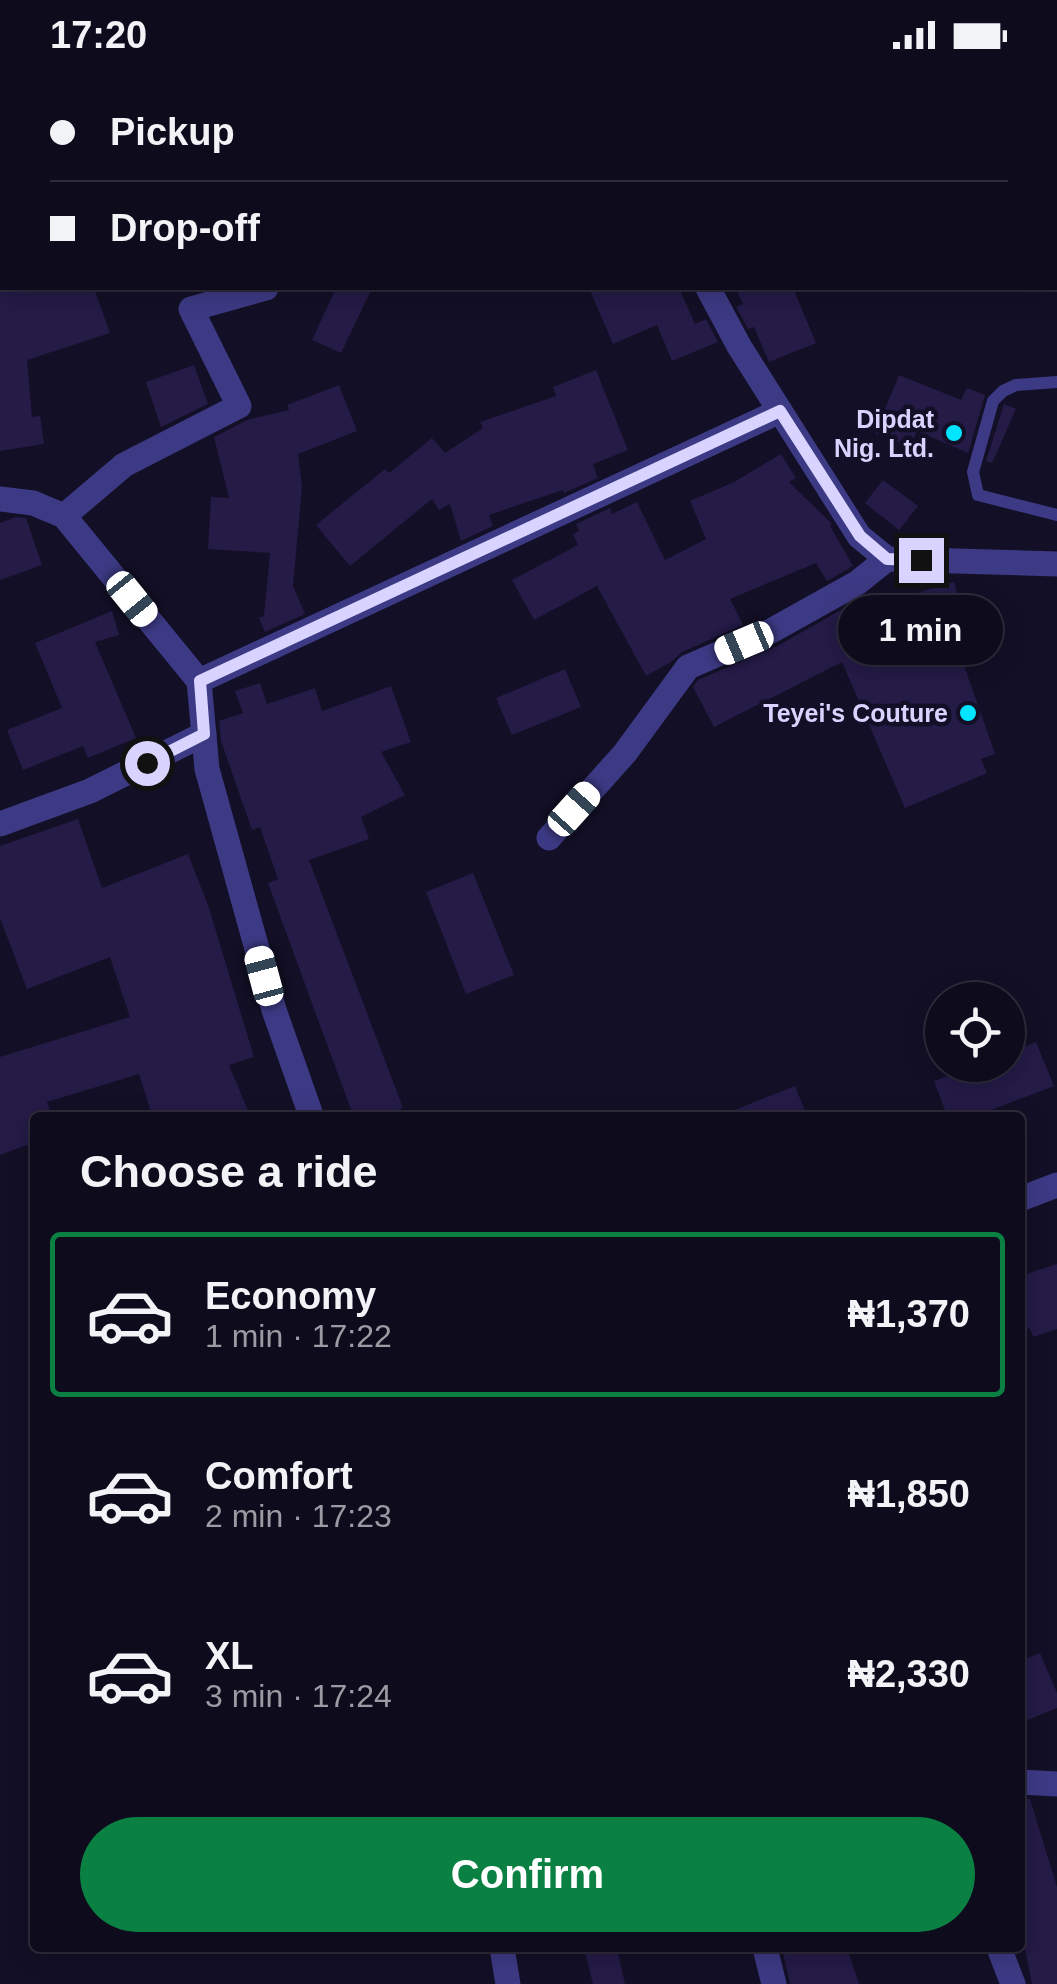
<!DOCTYPE html>
<html lang="en">
<head>
<meta charset="utf-8">
<style>
	body { margin:0; font-family:Arial,sans-serif; background:#171425; color:#f1f3f6; height:100vh; display:flex; flex-direction:column; font-size:38px; white-space:nowrap }
	* { box-sizing:border-box; margin:0 }
	p { font-size:32px; color:#9b9ba3 }
	.icon { flex:none; width:55px; height:55px; fill:none; stroke:currentColor; stroke-width:2; stroke-linecap:round; stroke-linejoin:round }
	.map { position:relative; flex:1; overflow:hidden }
	.sheet { position:absolute; left:30px; top:1042px; width:995px; height:840px; display:flex; flex-direction:column; background:#0e0b1c; border-radius:10px; box-shadow:0 5px 25px #0003,0 0 0 2px #2e2b3b }
	.sheet>* { flex:none }
	.hud { position:absolute; left:0px; top:0px; width:1058px; height:220px; box-shadow:0 5px 25px #0003,0 0 0 2px #2e2b3b; display:grid; align-content:center; height:220px; padding:0 50px; background:#0e0b1c }
	.controls { position:absolute; left:925px; top:912px; display:grid; gap:20px }
	.controls a { display:grid; place-items:center; width:100px; height:100px; border-radius:50%; background:#0e0b1c; box-shadow:0 5px 25px #0003,0 0 0 2px #2e2b3b; font-size:50px }
	.end { position:absolute; width:45px; height:45px; margin:-22px; border:12px solid #d9d4ff; background:#111; box-shadow:0 0 0 5px #111 }
	.from { border-radius:50% }
	.bubble { position:absolute; height:70px; border-radius:35px; background:#0e0b1c; box-shadow:0 5px 25px #0003,0 0 0 2px #2e2b3b; font-size:32px; font-weight:600; line-height:70px; text-align:center }
	.car { position:absolute; width:30px; height:60px; margin:-30px -15px; border-radius:12px; box-shadow:0 0 8px 2px #0007; background:linear-gradient(#fff 24%,#345 0 40%,#fff 0 76%,#345 0 86%,#fff 0) }
	.hud b { display:flex; align-items:center; gap:35px; height:95px; font-size:38px }
	.hud b+b { border-top:2px solid #2e2b3b }
	.hud i { width:25px; height:25px; background:#f1f3f6 }
	ul { padding:0; list-style:none }
	li { display:flex; align-items:center; gap:30px; height:165px; margin:0 20px 15px; padding:0 30px; border:5px solid transparent; border-radius:10px }
	li div { flex:1 }
	li b { display:block; font-size:38px }
	li em { font-style:normal; font-weight:600 }
	li.on { border-color:#0b8043 }
	li>.icon { width:90px; height:90px; stroke-width:1.5 }
	h2 { padding:0 50px; font-size:45px; line-height:120px }
	.cta { display:flex; gap:20px; margin-top:auto; padding:20px 50px }
	.cta a { flex:1; height:115px; border-radius:60px; background:#0b8043; color:#fff; font-size:40px; font-weight:600; line-height:115px; text-align:center }
	.status { display:flex; justify-content:space-between; align-items:center; height:70px; padding:0 50px; background:#0e0b1c; direction:ltr }
	.status svg { height:28px; fill:currentColor }
	.map>svg:first-child { display:block }
</style>
</head>
<body>
<div class="status"><b>17:20</b><svg viewBox="0 0 49 12"><path d="M0 12V9h3v3zM5 12V6h3v6zM10 12V3h3v9zM15 12V0h3v12zM26 1h20v11H26zM47 4h2v5h-2z"/></svg></div>
<div class="map">
<svg width="1057" height="1914" viewBox="0 0 1057 1914">
	<rect width="100%" height="100%" fill="#130f26"/>
	<g fill="#241b47">
		<path d="M0,218H94L110,263L27,290L32,347L40,346L44,374L0,381Z"/>
		<path d="M336,218H372L341,283L312,270Z"/>
		<path d="M589,218H679L695,254L706,249L718,272L672,291L657,255L613,274Z"/>
		<path d="M735,218H793L816,273L769,292L754,257L748,259L736,237L743,234Z"/>
		<path d="M194,295L208,334L161,357L146,312Z"/>
		<path d="M596,300L628,380L593,394L598,408L564,423L563,420L489,445L493,456L461,471L450,434L439,440L432,429L350,496L316,455L385,399L389,403L432,368L445,383L483,358L480,352L556,326L553,317Z"/>
		<path d="M899,305L961,330L967,318L985,325L968,383L917,361L910,377L875,363Z"/>
		<path d="M339,315L357,361L298,384L302,417L293,516L305,544L265,562L259,548L264,546L270,483L208,479L211,427L229,428L214,367L247,350L289,340L287,335Z"/>
		<path d="M1004,334L1016,339L992,393L986,391Z"/>
		<path d="M781,384L796,408L789,412L832,454L830,456L853,496L848,499L827,511L816,493L730,529L743,555L682,582L671,592L646,606L597,516L534,550L512,510L578,475L573,464L579,461L576,454L610,438L612,444L637,432L665,490L706,469L690,431L734,412Z"/>
		<path d="M883,410L918,436L899,460L865,433Z"/>
		<path d="M16,447L26,448L42,495L0,510V453Z"/>
		<path d="M954,512L966,554L951,558L995,684L981,689L987,703L905,738L842,592L714,657L693,617L698,610L779,575L871,523L877,535Z"/>
		<path d="M112,541L119,565L95,572L136,668L88,688L83,676L23,700L7,660L62,638L35,573Z"/>
		<path d="M565,599L581,637L512,665L496,628Z"/>
		<path d="M260,613L267,634L315,618L322,641L391,616L411,672L381,682L405,725L361,747L369,769L309,790L403,1038L379,1048H354L268,813L278,809L260,757L252,760L221,671L219,651L243,643L235,621Z"/>
		<path d="M78,749L102,818L188,784L208,835L254,987L229,995L251,1048H153L139,1004L47,1032L53,1048H35V1072L0,1085V987L130,947L110,887L27,919L0,848V776Z"/>
		<path d="M473,803L514,905L466,924L426,822Z"/>
		<path d="M1036,972L1054,1016L991,1040L994,1048H948L934,1011L976,995H1008V983Z"/>
		<path d="M795,1016L808,1048H719V1046Z"/>
		<path d="M1057,1194V1259L1033,1267L1030,1258L1020,1262V1206Z"/>
		<path d="M1040,1583L1057,1623V1638L1020,1653V1591Z"/>
		<path d="M1020,1728L1030,1729L1057,1817V1914H1032L1020,1854Z"/>
		<path d="M584,1878H617L625,1914H593Z"/>
		<path d="M782,1878H847L859,1914H790Z"/>
	</g>
	<g fill="none" stroke-linecap="round" stroke-linejoin="round">
		<path stroke="#3d3a85" stroke-width="12" d="M1057,312L1016,315L1003,321L993,331L973,402L978,425L1057,445"/>
		<g stroke="#3d3a85" stroke-width="25">
			<path d="M347,0L349,2"/>
			<path d="M591,0L592,2"/>
			<path d="M1055,9H1057"/>
			<path d="M708,218L739,276L859,466L887,489L1057,494"/>
			<path d="M0,429L33,433L64,446L199,611L207,699L274,940L312,1048"/>
			<path d="M64,446L124,395L239,336L191,239L266,218"/>
			<path d="M199,611L780,341"/>
			<path d="M0,754L90,721L204,664"/>
			<path d="M549,768L625,683L688,597L771,561L857,513L887,489"/>
			<path d="M1020,1129L1057,1115"/>
			<path d="M1020,1712L1057,1714"/>
			<path d="M502,1878L508,1914"/>
			<path d="M765,1878L774,1914"/>
			<path d="M999,1878L1013,1914"/>
		</g>
	</g>
	<g fill="none" stroke-linecap="round" stroke-linejoin="round">
		<path stroke="#d9d4ff" stroke-width="12" d="M147,693L204,664L200,611L780,341L860,466L887,489L921,490"/>
	</g>
	<g fill="#00e5ff" stroke="#130f26" stroke-width="4">
		<circle cx="954" cy="363" r="10"/>
		<circle cx="968" cy="643" r="10"/>
	</g>
	<g text-anchor="middle" stroke-width="9" stroke-linejoin="round" paint-order="stroke">
		<g font-size="25" font-weight="bold" fill="#d9d4ff" stroke="#130f26" text-anchor="end">
			<text x="934" y="358">Dipdat<tspan x="934" dy="29">Nig. Ltd.</tspan></text>
			<text x="948" y="652">Teyei's Couture</text>
		</g>
	</g>
</svg>
<div class="controls">
<a><svg class="icon" aria-label="locate" viewBox="0 0 24 24"><circle cx="12" cy="12" r="6"/><path d="M12 2v4M12 18v4M2 12h4M18 12h4"/></svg></a>
</div>
<i class="end from" style="left:147px;top:693px"></i>
<i class="end" style="left:921px;top:490px"></i>
<div class="bubble" style="left:838px;top:525px;width:165px">1 min</div>
<i class="car" style="left:132px;top:529px;rotate:141deg"></i>
<i class="car" style="left:744px;top:573px;rotate:247deg"></i>
<i class="car" style="left:574px;top:739px;rotate:42deg"></i>
<i class="car" style="left:264px;top:906px;rotate:345deg"></i>
<div class="hud">
<b><i class="from"></i>Pickup</b>
<b><i></i>Drop-off</b>
</div>
<section class="sheet">
<h2>Choose a ride</h2>
<ul>
<li class="on"><svg class="icon" aria-label="car" viewBox="0 0 24 24"><path d="M5 17H2v-5l4-1 3-4h7l3 4 3 1v5h-3M9 17h6M6 11h13"/><circle cx="7" cy="17" r="2"/><circle cx="17" cy="17" r="2"/></svg><div><b>Economy</b><p>1 min · 17:22</p></div><em>₦1,370</em></li>
<li><svg class="icon" aria-label="car" viewBox="0 0 24 24"><path d="M5 17H2v-5l4-1 3-4h7l3 4 3 1v5h-3M9 17h6M6 11h13"/><circle cx="7" cy="17" r="2"/><circle cx="17" cy="17" r="2"/></svg><div><b>Comfort</b><p>2 min · 17:23</p></div><em>₦1,850</em></li>
<li><svg class="icon" aria-label="car" viewBox="0 0 24 24"><path d="M5 17H2v-5l4-1 3-4h7l3 4 3 1v5h-3M9 17h6M6 11h13"/><circle cx="7" cy="17" r="2"/><circle cx="17" cy="17" r="2"/></svg><div><b>XL</b><p>3 min · 17:24</p></div><em>₦2,330</em></li>
</ul>
<div class="cta"><a>Confirm</a></div>
</section>
</div>
</body>
</html>
